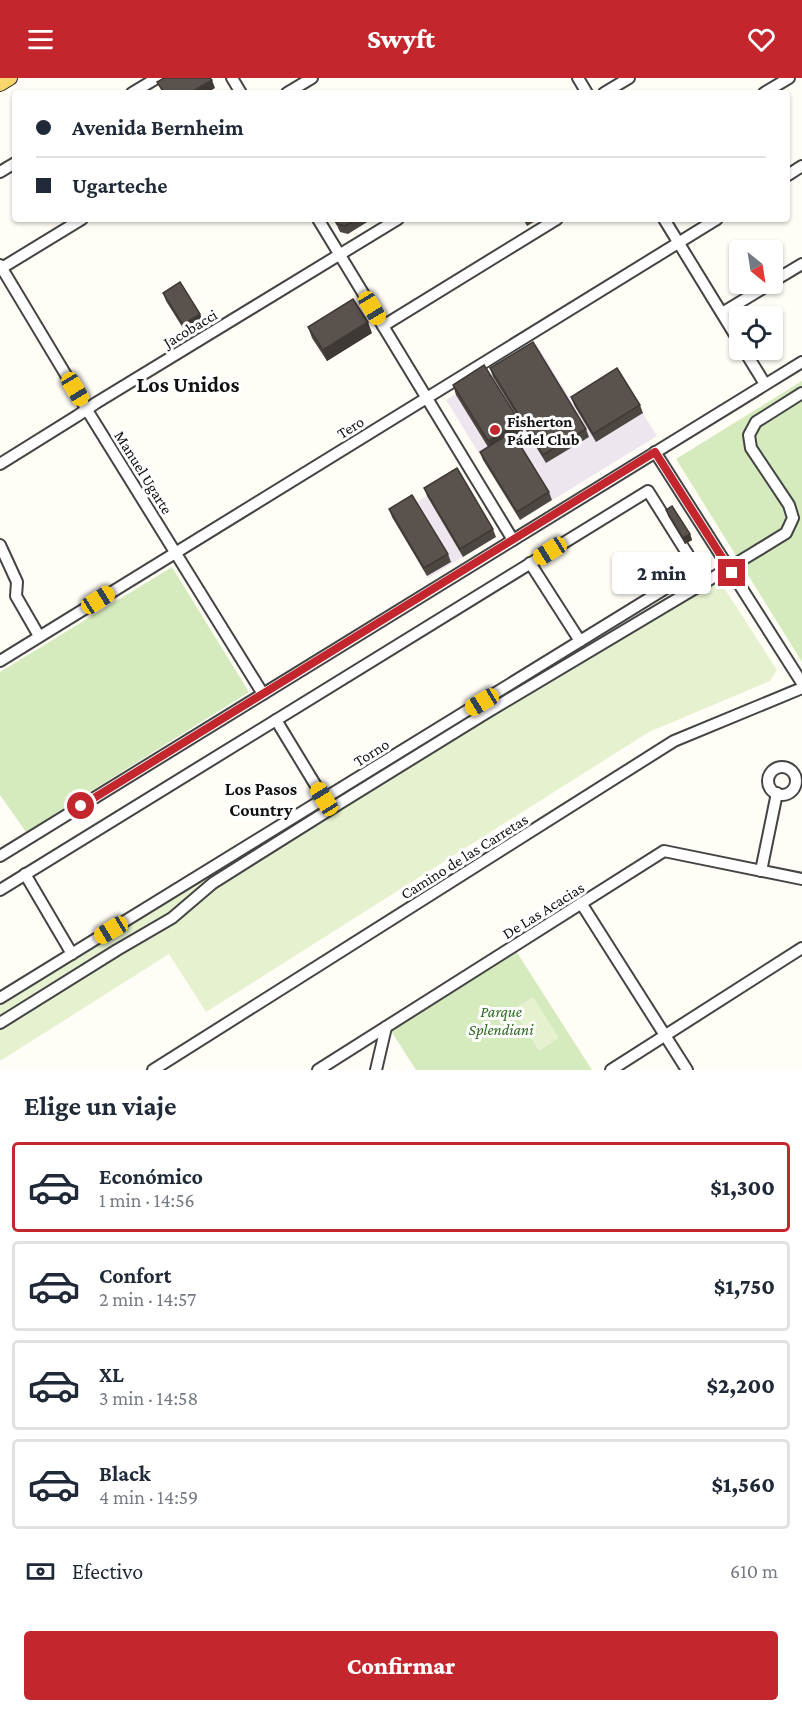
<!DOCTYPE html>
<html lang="es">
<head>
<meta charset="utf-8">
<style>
	body { margin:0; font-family:"Crimson Pro",serif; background:#f6f6f7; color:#1f2937; height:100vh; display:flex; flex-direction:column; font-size:22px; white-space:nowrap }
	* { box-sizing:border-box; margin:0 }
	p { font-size:20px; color:#747a83 }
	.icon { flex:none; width:33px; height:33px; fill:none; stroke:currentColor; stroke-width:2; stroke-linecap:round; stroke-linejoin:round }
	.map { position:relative; height:992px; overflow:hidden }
	.drawer { display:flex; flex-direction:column; background:#fff; flex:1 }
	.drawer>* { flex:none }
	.hud { position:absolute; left:12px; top:12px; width:778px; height:132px; border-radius:6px; box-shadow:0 2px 4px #0004; display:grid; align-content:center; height:132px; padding:0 24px; background:#fff }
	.needle { width:39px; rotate:150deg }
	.controls { position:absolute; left:729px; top:162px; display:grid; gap:12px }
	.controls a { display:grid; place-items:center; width:54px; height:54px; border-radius:6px; background:#fff; box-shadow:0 2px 4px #0004; font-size:30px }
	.end { position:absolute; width:27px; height:27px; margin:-14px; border:8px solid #c4262e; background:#fff; box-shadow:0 0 0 3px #fff }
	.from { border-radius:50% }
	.bubble { position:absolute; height:42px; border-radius:6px; background:#fff; box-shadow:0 2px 4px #0004; font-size:20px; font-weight:800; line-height:42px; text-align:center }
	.car { position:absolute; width:18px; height:36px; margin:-18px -9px; border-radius:8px; box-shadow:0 0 4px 2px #0007; background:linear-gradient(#f5c518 24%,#345 0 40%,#f5c518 0 76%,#345 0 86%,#f5c518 0) }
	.hud b { display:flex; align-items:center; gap:21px; height:57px; font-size:22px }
	.hud b+b { border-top:2px solid #e0e1e3 }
	.hud i { width:15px; height:15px; background:#1f2937 }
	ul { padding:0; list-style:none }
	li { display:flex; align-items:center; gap:18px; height:90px; margin:0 12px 9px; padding:0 12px; border:3px solid #e0e1e3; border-radius:6px }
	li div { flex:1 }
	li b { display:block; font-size:22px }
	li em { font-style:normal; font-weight:800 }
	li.current { border-color:#c4262e }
	li>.icon { width:54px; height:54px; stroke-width:1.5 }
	h2 { padding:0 24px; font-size:27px; line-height:72px }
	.pay { display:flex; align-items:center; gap:15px; height:66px; padding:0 24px; font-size:22px }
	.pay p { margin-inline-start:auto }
	.primary-button { display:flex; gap:12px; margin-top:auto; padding:12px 24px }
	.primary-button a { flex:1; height:69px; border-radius:6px; background:#c4262e; color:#fff; font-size:24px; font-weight:800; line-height:69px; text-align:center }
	header { display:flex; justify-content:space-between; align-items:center; height:78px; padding:0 24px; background:#c4262e; color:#fff; font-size:27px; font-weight:800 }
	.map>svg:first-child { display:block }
</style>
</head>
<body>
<header><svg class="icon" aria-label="menu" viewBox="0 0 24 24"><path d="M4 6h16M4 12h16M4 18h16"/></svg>Swyft<svg class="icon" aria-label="heart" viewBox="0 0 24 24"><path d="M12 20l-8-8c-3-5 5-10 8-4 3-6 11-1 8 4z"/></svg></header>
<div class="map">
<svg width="802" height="992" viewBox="0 0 802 992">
	<rect width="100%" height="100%" fill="#fffdf5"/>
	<g fill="#eee6ef">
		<path d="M537,267L574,327L620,299L657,358L520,442L446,322Z"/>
		<path d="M460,398L496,459L428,500L392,439Z"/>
	</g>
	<g fill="#d5ebbd">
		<path d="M802,303V584L676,381Z"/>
		<path d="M172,489L249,614L26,754L0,717V594Z"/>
		<path d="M516,873L592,992H416L391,953Z"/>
	</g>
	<g fill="#e6f2cf">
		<path d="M712,491L777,592L770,603L649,654L206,934L169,876L0,983V927Z"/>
		<path d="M533,919L559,960L539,973L513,931Z"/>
	</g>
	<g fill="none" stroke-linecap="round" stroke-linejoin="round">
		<defs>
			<g id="minor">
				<path d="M232,0L241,15"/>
				<path d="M578,0L587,15"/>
				<path d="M132,15L157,0"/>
				<path d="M287,15L312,0"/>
				<path d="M604,15L629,0"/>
				<path d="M764,15L789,0"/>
				<path d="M0,94L15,85"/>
				<path d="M788,97L802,88"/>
				<path d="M318,141L513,462"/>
				<path d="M664,141L740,265"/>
				<path d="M0,187L87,332L263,616"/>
				<path d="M0,191L82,141"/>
				<path d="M772,204L802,186"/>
				<path d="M722,235L770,206"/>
				<path d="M383,248L557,141"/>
				<path d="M744,272L765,306"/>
				<path d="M655,374L802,605"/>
				<path d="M0,386L77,338L96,325L398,141"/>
				<path d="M0,467L17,504L16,518L39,558"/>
				<path d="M760,471L786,455L793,440L789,427L751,370L749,357L756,344L802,315"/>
				<path d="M530,485L580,563"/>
				<path d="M0,583L717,141"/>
				<path d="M276,642L324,721"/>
				<circle cx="782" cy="703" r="14"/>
				<path d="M0,778L802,284"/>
				<path d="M761,793L777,715"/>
				<path d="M25,796L72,876"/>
				<path d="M0,812L648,413L697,491L0,920"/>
				<path d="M581,825L687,992"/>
				<path d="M0,945L117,872L172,840L213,805L337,727L486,635L694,511"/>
				<path d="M153,992L674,663L802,610"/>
				<path d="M318,992L664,773L802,801"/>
				<path d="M376,992L386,949"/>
				<path d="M611,992L802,870"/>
			</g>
			<path id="major" d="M0,6L10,0"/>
		</defs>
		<use href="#minor" stroke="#444" stroke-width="14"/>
		<use href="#major" stroke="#222" stroke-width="16"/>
		<use href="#minor" stroke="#fff" stroke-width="10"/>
		<use href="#major" stroke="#f9d66b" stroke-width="14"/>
		<defs>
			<path id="minor-bridge" d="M694,511L760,471"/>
		</defs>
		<use href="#minor-bridge" stroke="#444" stroke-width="14" stroke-linecap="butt"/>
		<use href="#minor-bridge" stroke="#fff" stroke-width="10"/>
	</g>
	<g fill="#4d4742">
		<path d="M334,141H372L348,156L340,154Z"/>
		<path d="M523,141H539L527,148Z"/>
		<path d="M163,215L200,236L203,244L186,255L166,223Z"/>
		<path d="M308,249L372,255L327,283L312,260Z"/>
		<path d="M490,290L586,351L589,359L546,385L493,299Z"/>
		<path d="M453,307L520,344L523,354L515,359L549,414L552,422L520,442L483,382L480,374L488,369L456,317Z"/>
		<path d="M571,319L640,327L643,335L596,364L574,327Z"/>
		<path d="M424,410L493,451L496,459L463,479L427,418Z"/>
		<path d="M389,431L448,476L451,484L427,498L392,439Z"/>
		<path d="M666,432L690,456L692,462L685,466L668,438Z"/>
	</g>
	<g fill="#3f3936">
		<path d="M212,2L215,10L207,15H190Z"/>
		<path d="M200,236L203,244L186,255L183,247Z"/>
		<path d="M368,244L372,255L327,283L323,272Z"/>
		<path d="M520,344L523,354L492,374L488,363Z"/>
		<path d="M690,456L692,462L685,466L683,460Z"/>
	</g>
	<g fill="#5a524d" stroke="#3f3936" stroke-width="1.5">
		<path d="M164,0H210L212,2L190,15H164L157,4Z"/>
		<path d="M334,141H356L345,148L337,146Z"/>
		<path d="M180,204L200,236L183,247L163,215Z"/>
		<path d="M353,221L368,244L323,272L308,249Z"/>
		<path d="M533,264L586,351L543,377L490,290Z"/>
		<path d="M484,287L520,344L488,363L453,307Z"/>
		<path d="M617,290L640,327L593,356L571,319Z"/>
		<path d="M512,354L549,414L517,434L480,374Z"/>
		<path d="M457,390L493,451L460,471L424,410Z"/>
		<path d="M412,417L448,476L424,490L389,431Z"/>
		<path d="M672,428L690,456L683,460L666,432Z"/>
	</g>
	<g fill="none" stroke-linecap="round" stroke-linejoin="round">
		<path stroke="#c4262e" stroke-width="8" d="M81,728L655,374L732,495"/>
	</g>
	<circle fill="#c4262e" stroke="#fff" stroke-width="2" cx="495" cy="352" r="6"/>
	<g text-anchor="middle" stroke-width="6" stroke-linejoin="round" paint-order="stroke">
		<g font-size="16" fill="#111" stroke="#fff">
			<text transform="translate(190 250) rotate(-31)" y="6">Jacobacci</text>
			<text transform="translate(350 349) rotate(-32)" y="6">Tero</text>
			<text transform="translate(144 394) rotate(58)" y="6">Manuel Ugarte</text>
			<text transform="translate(371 674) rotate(-32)" y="6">Torno</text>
			<text transform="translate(464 778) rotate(-32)" y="6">Camino de las Carretas</text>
			<text transform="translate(543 832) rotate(-32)" y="6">De Las Acacias</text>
		</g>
		<g font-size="16" font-weight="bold" fill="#111" stroke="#fff" text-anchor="start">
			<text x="507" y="349">Fisherton<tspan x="507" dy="18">Pádel Club</tspan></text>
		</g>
		<g font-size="16" font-style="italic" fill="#2f6b1f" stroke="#fff">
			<text x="501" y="939">Parque<tspan x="501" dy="18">Splendiani</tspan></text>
		</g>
		<g font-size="18" font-weight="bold" fill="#111" stroke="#fff">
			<text x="261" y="717">Los Pasos<tspan x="261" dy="21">Country</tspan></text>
		</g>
		<g font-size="22" font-weight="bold" fill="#111" stroke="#fff">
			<text x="188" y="314">Los Unidos</text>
		</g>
	</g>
</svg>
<div class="controls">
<a><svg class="needle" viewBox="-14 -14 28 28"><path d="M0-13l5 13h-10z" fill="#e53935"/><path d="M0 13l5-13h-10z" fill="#747a83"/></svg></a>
<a><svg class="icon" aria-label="locate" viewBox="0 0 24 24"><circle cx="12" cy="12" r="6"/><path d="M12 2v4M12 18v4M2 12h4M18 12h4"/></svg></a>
</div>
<i class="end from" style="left:81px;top:728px"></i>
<i class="end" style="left:732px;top:495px"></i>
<div class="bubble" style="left:612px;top:474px;width:99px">2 min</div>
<i class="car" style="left:372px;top:230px;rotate:149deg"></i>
<i class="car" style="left:75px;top:311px;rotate:149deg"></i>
<i class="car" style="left:550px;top:473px;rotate:238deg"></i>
<i class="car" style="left:98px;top:522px;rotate:58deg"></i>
<i class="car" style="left:482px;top:624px;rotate:239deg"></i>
<i class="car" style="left:324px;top:721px;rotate:328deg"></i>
<i class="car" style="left:111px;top:852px;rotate:239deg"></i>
<div class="hud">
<b><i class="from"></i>Avenida Bernheim</b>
<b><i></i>Ugarteche</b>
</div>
</div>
<section class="drawer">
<h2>Elige un viaje</h2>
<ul>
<li class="current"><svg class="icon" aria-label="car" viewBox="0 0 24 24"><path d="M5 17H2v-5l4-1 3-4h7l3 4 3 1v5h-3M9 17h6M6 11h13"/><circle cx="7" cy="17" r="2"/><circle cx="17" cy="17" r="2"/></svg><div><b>Económico</b><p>1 min · 14:56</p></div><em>$1,300</em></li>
<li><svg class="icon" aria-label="car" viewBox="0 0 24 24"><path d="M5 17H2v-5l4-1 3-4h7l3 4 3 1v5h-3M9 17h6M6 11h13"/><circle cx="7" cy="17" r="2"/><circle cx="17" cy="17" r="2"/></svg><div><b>Confort</b><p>2 min · 14:57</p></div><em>$1,750</em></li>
<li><svg class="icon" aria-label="car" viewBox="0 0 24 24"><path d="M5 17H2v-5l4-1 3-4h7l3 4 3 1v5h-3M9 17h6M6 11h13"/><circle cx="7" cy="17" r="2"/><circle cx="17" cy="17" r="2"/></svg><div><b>XL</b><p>3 min · 14:58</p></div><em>$2,200</em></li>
<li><svg class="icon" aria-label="car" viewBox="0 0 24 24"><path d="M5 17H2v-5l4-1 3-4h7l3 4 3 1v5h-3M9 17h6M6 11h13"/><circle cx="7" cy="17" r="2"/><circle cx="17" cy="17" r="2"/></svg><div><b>Black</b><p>4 min · 14:59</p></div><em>$1,560</em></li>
</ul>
<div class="pay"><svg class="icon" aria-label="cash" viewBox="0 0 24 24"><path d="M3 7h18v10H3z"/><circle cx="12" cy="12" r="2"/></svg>Efectivo<p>610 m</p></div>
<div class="primary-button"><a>Confirmar</a></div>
</section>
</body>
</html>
